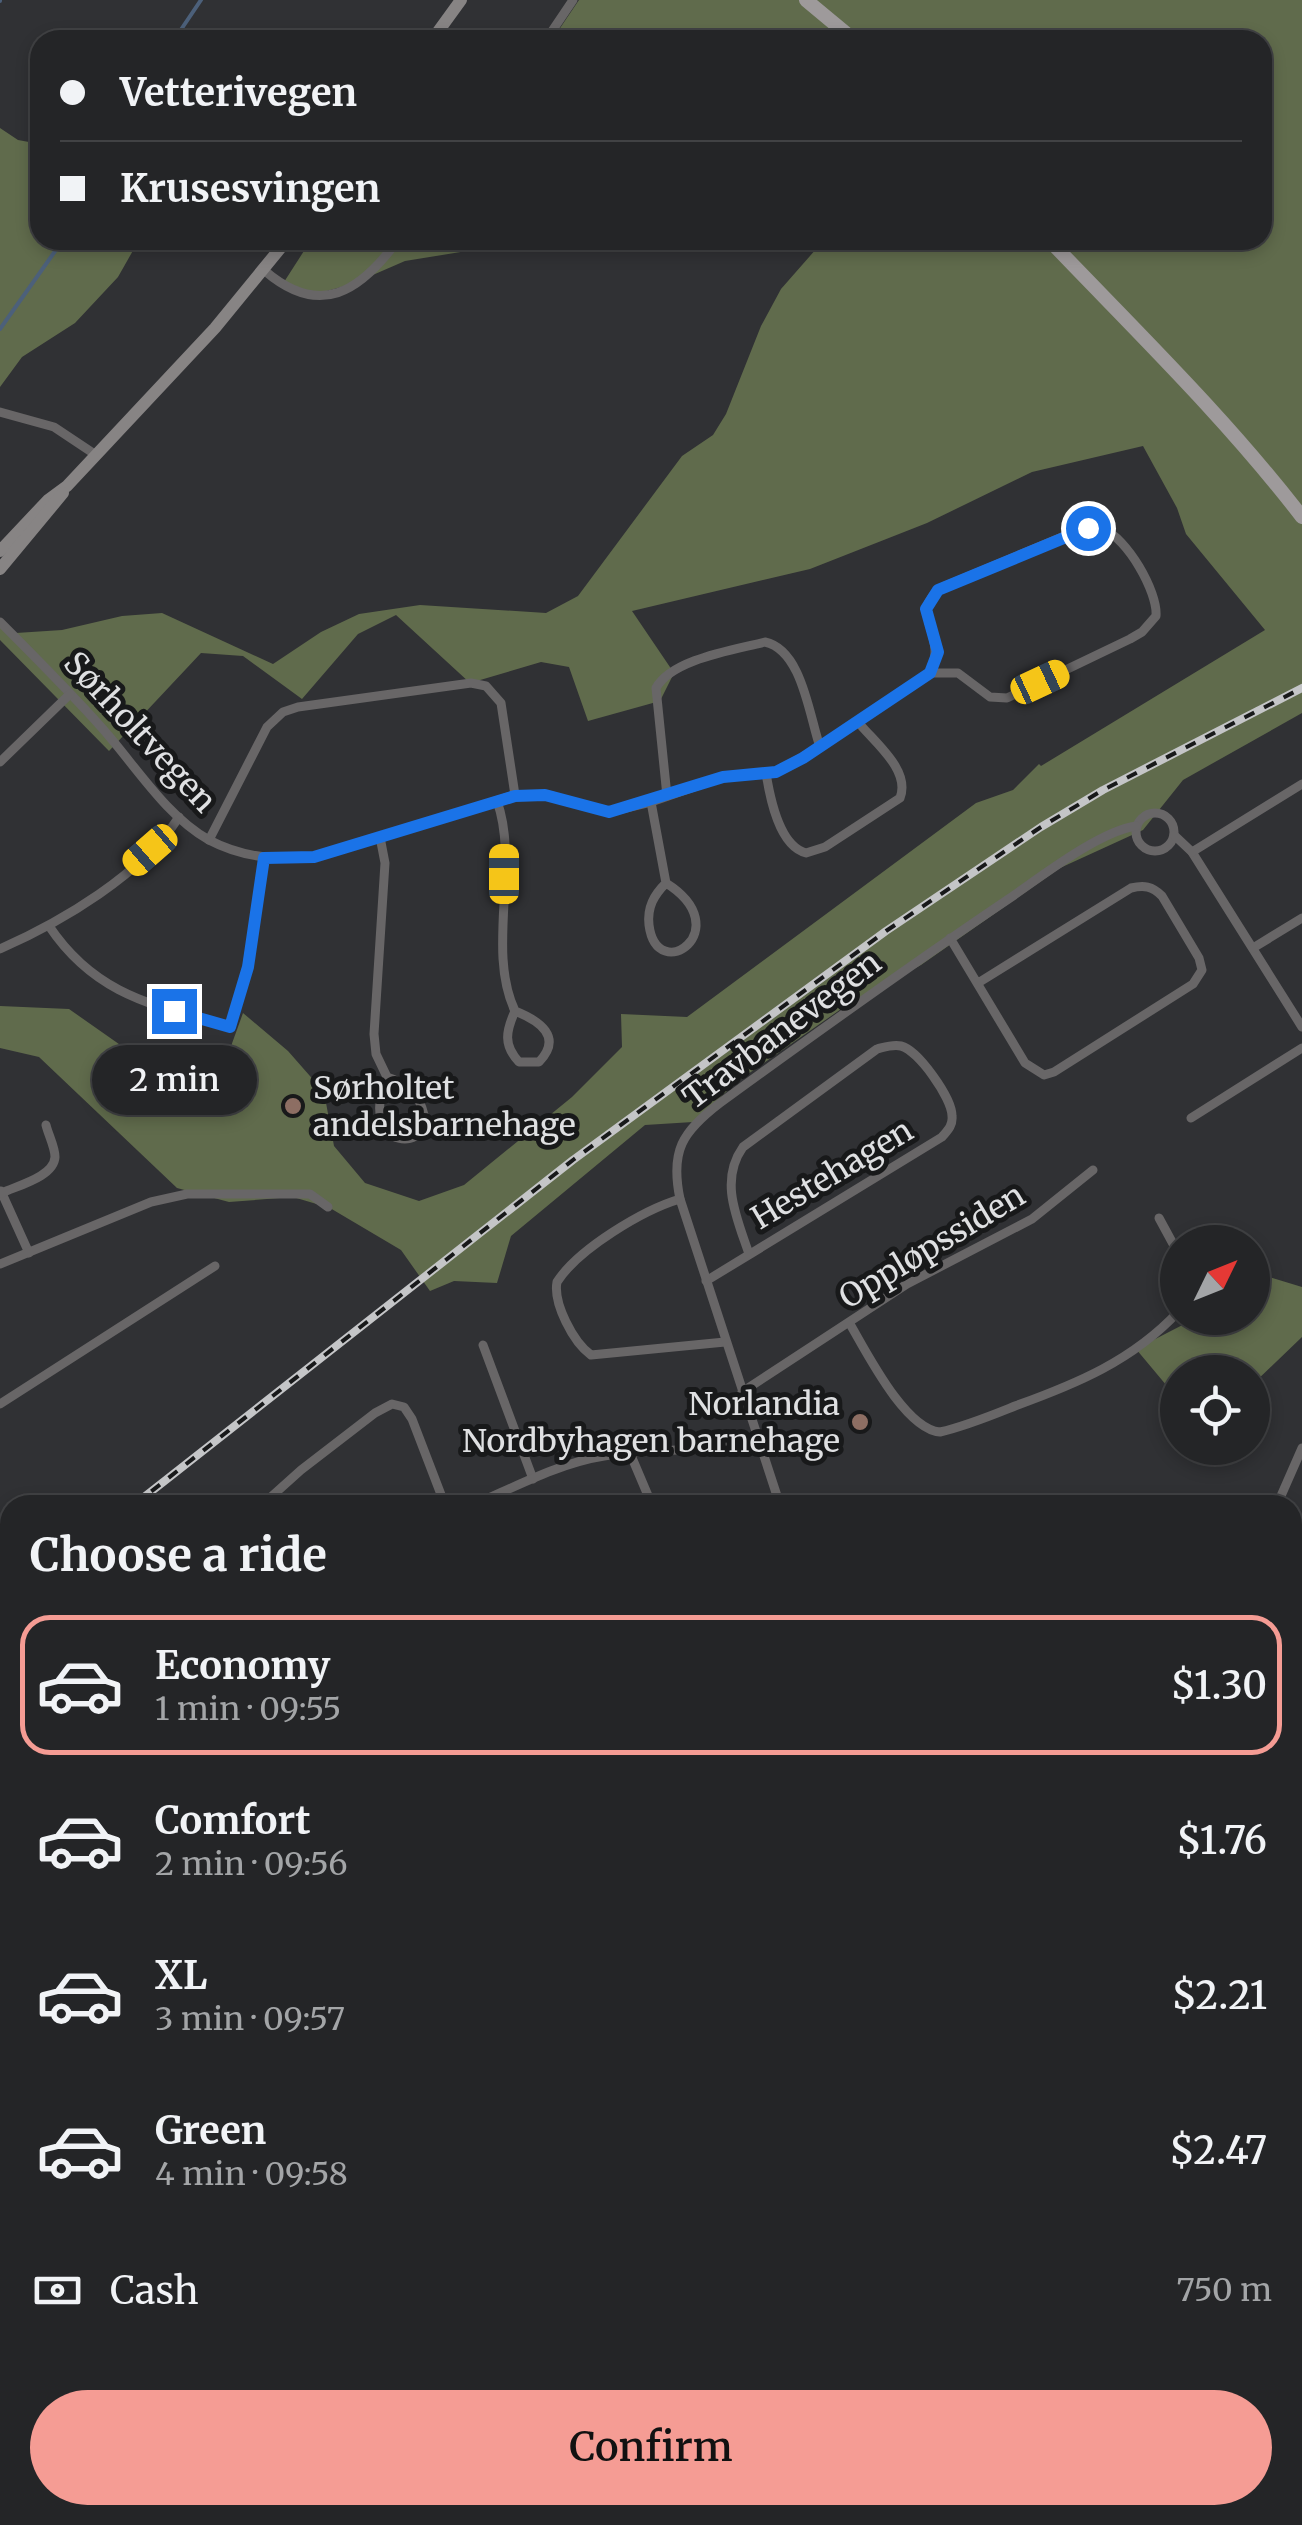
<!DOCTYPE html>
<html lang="en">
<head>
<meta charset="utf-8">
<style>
	body { margin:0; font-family:Merriweather,serif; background:#303133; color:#f1f3f6; height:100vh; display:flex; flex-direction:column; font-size:38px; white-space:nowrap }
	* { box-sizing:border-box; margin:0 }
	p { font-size:32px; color:#a3a5a7 }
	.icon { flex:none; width:55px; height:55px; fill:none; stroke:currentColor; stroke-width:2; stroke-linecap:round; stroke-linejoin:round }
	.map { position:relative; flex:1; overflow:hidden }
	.panel { position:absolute; left:0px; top:1495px; width:1302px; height:1030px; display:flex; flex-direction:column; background:#242527; border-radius:30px 30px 0 0; box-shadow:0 5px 15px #0003,0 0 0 2px #414244 }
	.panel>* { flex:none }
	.hud { position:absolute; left:30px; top:30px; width:1242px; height:220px; border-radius:30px; box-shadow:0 5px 15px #0003,0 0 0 2px #414244; display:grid; align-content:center; height:220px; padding:0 30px; background:#242527 }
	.needle { width:65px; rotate:47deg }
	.tools { position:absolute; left:1160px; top:1225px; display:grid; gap:20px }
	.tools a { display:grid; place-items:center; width:110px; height:110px; border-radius:50%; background:#242527; box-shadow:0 5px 15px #0003,0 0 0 2px #414244; font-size:50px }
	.end { position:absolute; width:45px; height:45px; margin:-22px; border:12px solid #1a73e8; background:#fff; box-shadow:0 0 0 5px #fff }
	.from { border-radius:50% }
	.bubble { position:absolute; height:70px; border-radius:35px; background:#242527; box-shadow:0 5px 15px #0003,0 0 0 2px #414244; font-size:32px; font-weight:600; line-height:70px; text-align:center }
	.car { position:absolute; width:30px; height:60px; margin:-30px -15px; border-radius:12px; box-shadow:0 0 8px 2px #0007; background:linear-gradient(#f5c518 24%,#345 0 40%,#f5c518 0 76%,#345 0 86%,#f5c518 0) }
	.hud b { display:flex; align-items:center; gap:35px; height:95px; font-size:38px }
	.hud b+b { border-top:2px solid #414244 }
	.hud i { width:25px; height:25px; background:#f1f3f6 }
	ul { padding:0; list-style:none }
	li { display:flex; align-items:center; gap:30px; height:140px; margin:0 20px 15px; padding:0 10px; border:5px solid transparent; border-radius:30px }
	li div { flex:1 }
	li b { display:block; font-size:38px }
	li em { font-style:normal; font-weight:600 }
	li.selected { border-color:#f59c94 }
	li>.icon { width:90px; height:90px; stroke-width:1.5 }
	h2 { padding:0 30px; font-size:45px; line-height:120px }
	.pay { display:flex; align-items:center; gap:25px; height:110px; padding:0 30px; font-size:38px }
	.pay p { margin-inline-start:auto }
	.cta { display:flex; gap:20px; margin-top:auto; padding:20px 30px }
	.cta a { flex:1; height:115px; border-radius:60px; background:#f59c94; color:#111; font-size:40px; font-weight:600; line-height:115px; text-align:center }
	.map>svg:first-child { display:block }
</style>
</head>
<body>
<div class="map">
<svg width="1302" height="2525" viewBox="0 0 1302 2525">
	<rect width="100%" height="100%" fill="#303134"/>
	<g fill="#606b4c">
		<path d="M579,0H1302V713L1183,780L1143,830L1060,868L921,965L844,1007L738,1081L693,1122L645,1125L511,1236L497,1283L454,1281L430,1291L401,1250L330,1208L293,1197L229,1202L177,1188L39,1057L0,1048V1006L69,1009L136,1056L213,1096L243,1013L288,1051L324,1092L334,1146L365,1183L419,1201L464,1185L572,1097L622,1047L621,1014L687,1017L976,803L1013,790L1039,764L1041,766L1265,630L1186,534L1177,508L1143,446L1032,472L927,523L810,569L632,611L674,673L660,701L588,721L569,667L541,662L470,683L396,615L358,634L302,699L243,656L201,653L109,751L0,640V621L16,633L62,630L122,616L162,613L273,664L321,632L359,614L420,605L546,613L578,596L682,456L713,435L726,414L761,326L781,289L824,240H1262V40H552Z"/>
		<path d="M0,128L18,140L40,144V240H139L118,277L75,323L22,357L0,387Z"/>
		<path d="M311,240H381L399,246L403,240H535L405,261L352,284L309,296L284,282Z"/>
		<path d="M1253,1272L1302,1287V1337L1253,1384L1252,1372H1178L1177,1398L1136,1349L1196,1318H1252Z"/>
		<path d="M1302,1787V2525H213L224,2515H1292V1795Z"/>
	</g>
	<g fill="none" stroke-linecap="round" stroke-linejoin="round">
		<g stroke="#4c607a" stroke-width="4">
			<path d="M0,1V0"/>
			<path d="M174,40L201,0"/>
			<path d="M0,329L63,240"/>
		</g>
		<g stroke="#686667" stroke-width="9">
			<path d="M546,40L573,0"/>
			<path d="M265,271C320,318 360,292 398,240"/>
			<path d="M0,412L54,427L96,455"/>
			<path d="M0,622C35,657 70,692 102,728C135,765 166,816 209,840C243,858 278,861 315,857L515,795H545L609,812L651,802L723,777L776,772L820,747L930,673H958L990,697L1007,698L1130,639L1142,632L1156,616C1158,592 1127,538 1103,529C1094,526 1087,528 1079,530L943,587C905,612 949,634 930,673"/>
			<path d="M0,762L70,694"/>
			<path d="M766,773C770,798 779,846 806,853L825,847L900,798C911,770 874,742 858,722"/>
			<path d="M667,796L656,688C672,659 734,650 765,642C802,650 809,715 820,747"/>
			<path d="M497,801C520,865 486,950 515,1011C506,1031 503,1045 519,1062H539C563,1037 540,1021 515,1011"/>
			<path d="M651,802L666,883C654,895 647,907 649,925C657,987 739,929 666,883"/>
			<circle cx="1155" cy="832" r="19"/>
			<path d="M1174,835L1192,852L1302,1027"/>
			<path d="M380,837L385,863L374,1034L376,1054L387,1077C355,1153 439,1154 422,1108C416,1091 403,1082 387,1077"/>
			<path d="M209,840L267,727L283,712L298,707L471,683L486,686L501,703L515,795"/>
			<path d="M1192,852L1302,784"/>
			<path d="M49,926C96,996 154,1005 230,1027L247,967L264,859"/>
			<path d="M950,938L1025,1063L1044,1075L1054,1072L1193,984L1202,970L1199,958L1162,896C1152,886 1144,885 1131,888L978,983"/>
			<path d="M1253,948L1302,918"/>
			<path d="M0,949C63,921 141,875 179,817"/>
			<path d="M1191,1118L1302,1048"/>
			<path d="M1,1191L29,1253"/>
			<path d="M2,1193C16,1186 54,1177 55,1157C55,1147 48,1134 46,1125"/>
			<path d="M680,1199C643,1210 578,1249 557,1282C553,1303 573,1342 591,1355L725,1342"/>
			<path d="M1159,1218L1178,1253"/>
			<path d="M0,1264L151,1202L187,1194H310L328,1207"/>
			<path d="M706,1281L942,1137C948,1130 953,1125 952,1116C952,1098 918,1050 901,1046C893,1044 885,1047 877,1049L743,1147C719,1181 737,1218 749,1254"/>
			<path d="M850,1324C867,1353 905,1429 940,1432C966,1426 990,1416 1015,1406C1076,1384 1132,1361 1178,1312"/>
			<path d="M483,1345L533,1479"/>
			<path d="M742,1392L907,1284L1032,1219L1093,1170"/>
			<path d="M0,1404L215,1266"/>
			<path d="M630,1453L652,1505"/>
			<path d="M262,1505L301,1470L375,1413L392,1404L404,1407L412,1419L445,1505"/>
			<path d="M473,1505C515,1487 559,1463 604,1456C655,1447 708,1453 759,1442"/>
			<path d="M780,1505L680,1199C670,1151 682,1132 720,1103C816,1033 912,964 1010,898C1042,876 1100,831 1136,826"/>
			<path d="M1277,1505L1302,1448"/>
			<path d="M0,1827L10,1830"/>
			<path d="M0,2013L10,2025"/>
			<path d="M0,2061L10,2052"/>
			<path d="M0,2158L10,2149"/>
			<path d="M0,2268L10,2274"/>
		</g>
		<g stroke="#686667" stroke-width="11">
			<path d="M0,2444L10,2450"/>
			<path d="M81,2515L91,2525"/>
		</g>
		<g stroke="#878484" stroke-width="12">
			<path d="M432,40L461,0"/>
			<path d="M0,551L48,500L67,486L215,328L287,240"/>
			<path d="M0,569L63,493"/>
		</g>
		<g stroke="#9e9a9b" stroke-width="14">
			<path d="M806,0L854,40"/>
			<path d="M1049,240C1135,330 1226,418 1302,517"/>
			<path d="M1292,1857L1302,1850"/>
			<path d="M0,2393L10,2401"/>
			<path d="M0,2439L10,2431"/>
		</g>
		<defs>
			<g id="rail">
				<path d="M134,1505L573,1160L886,931L1041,827L1103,790L1302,688"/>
				<path d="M0,1614L10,1606"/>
			</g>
		</defs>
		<use href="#rail" stroke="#c4c5c7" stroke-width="8"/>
		<use href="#rail" stroke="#18191a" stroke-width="4" stroke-dasharray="11" stroke-linecap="butt"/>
	</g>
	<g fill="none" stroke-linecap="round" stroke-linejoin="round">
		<path stroke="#1a73e8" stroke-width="12" d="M174,1011L230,1027L248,967L264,858L314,857L515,796L545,795L609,812L723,777L776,772L803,758L930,673L938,652L926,609L938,590L1088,528"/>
	</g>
	<g fill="#8d6e63" stroke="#18191a" stroke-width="4">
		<circle cx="293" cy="1106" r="10"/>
		<circle cx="860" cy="1422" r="10"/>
	</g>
	<g text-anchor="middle" stroke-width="10" stroke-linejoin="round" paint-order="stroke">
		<g font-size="32" fill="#dfe0e2" stroke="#18191a">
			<text transform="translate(140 732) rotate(47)" y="11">Sørholtvegen</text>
			<text transform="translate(782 1030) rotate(-37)" y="11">Travbanevegen</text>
			<text transform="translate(832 1174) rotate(-31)" y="11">Hestehagen</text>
			<text transform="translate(932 1246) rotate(-31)" y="11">Oppløpssiden</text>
		</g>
		<g font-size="32" fill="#dfe0e2" stroke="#18191a" text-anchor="start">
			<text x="313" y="1099">Sørholtet<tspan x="313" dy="37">andelsbarnehage</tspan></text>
			<text x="840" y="1415" text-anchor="end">Norlandia<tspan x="840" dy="37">Nordbyhagen barnehage</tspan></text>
		</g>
	</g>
</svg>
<div class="tools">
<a><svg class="needle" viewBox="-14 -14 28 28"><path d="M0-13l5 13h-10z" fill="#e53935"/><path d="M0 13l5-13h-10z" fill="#a3a5a7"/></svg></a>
<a><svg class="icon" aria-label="locate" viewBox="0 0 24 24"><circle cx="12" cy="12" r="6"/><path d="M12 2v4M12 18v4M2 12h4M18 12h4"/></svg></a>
</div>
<i class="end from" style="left:1088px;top:528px"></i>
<i class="end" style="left:174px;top:1011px"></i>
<div class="bubble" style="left:92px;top:1045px;width:165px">2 min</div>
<i class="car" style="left:1040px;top:682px;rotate:65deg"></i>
<i class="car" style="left:150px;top:850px;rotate:229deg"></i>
<i class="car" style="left:504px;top:874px;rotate:0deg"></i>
<div class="hud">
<b><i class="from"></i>Vetterivegen</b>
<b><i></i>Krusesvingen</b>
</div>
<section class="panel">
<h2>Choose a ride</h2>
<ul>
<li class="selected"><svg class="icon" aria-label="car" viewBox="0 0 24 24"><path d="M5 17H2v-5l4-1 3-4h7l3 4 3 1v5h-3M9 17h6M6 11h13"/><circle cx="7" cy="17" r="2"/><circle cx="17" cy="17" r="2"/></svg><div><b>Economy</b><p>1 min · 09:55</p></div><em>$1.30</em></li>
<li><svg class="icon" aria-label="car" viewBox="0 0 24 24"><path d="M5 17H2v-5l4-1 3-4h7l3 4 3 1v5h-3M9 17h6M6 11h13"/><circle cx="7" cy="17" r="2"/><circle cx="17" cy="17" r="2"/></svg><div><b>Comfort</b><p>2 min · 09:56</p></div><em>$1.76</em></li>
<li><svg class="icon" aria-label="car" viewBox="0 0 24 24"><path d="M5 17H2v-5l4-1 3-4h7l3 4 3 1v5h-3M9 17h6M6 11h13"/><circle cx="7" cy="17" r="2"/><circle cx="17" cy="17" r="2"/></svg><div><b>XL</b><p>3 min · 09:57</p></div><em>$2.21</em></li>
<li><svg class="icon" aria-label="car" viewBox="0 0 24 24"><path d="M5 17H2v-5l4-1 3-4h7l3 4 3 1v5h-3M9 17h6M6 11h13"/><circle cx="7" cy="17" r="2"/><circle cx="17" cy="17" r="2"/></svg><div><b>Green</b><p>4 min · 09:58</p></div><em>$2.47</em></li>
</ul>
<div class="pay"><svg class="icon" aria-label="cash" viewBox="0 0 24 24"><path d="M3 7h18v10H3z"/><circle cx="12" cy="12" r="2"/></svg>Cash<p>750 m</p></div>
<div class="cta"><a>Confirm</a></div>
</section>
</div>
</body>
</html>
